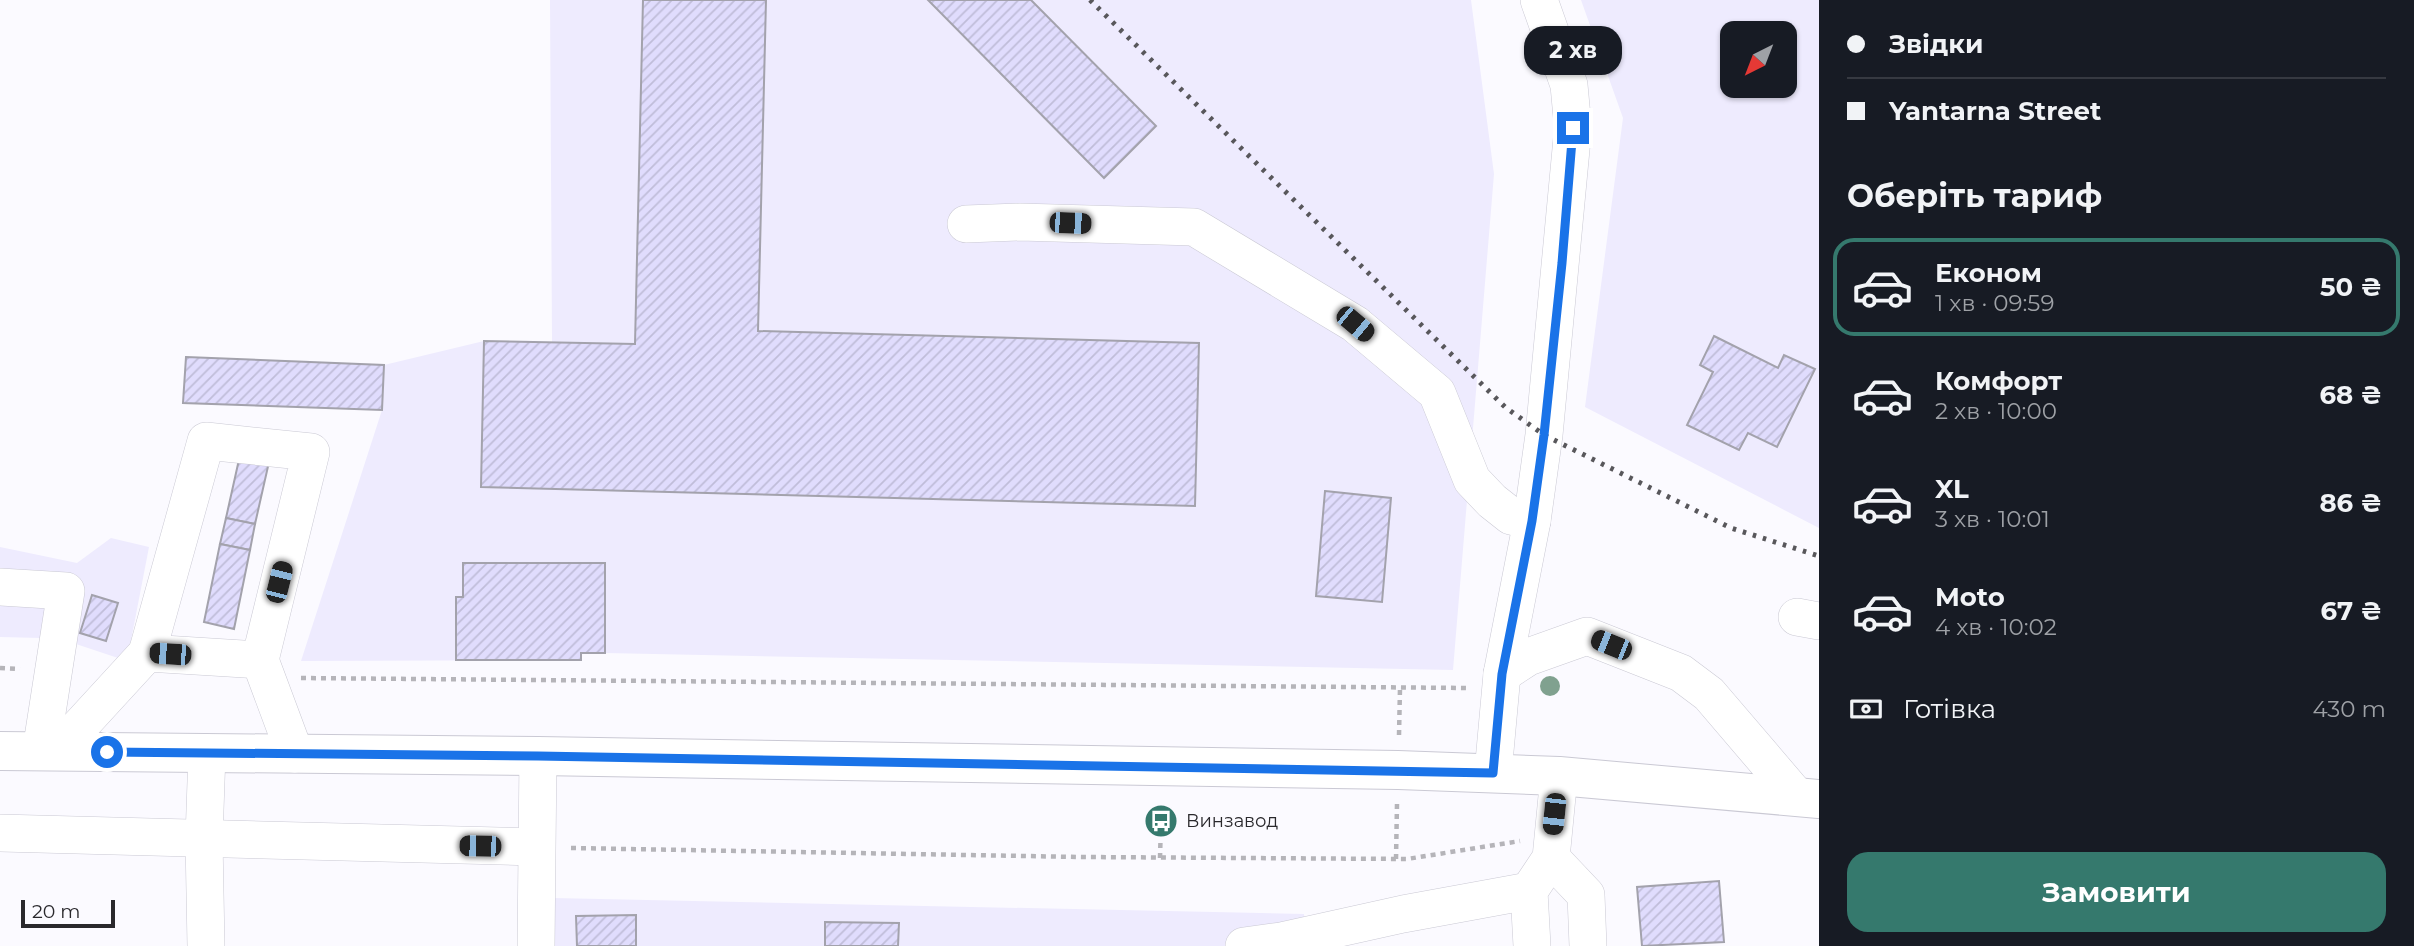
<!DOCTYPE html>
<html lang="uk">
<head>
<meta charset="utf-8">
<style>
	body { margin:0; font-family:Montserrat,sans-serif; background:#20242c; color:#f1f3f6; height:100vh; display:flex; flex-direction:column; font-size:26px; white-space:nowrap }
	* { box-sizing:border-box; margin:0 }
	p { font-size:23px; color:#9ea1a6 }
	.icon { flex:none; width:38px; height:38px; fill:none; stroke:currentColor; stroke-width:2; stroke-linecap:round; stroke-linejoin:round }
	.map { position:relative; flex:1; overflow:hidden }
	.panel { display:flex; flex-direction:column; background:#171b24; width:595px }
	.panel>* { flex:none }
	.guide { display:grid; align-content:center; height:154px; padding:0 28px; background:#171b24 }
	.needle { width:46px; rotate:222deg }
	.controls { position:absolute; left:1720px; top:21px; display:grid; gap:14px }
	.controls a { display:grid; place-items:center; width:77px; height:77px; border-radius:14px; background:#171b24; box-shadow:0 2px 5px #0004; font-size:35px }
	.scale { position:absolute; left:21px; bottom:18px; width:94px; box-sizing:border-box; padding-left:7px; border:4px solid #29282c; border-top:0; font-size:19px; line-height:24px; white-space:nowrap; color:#29282c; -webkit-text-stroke:5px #fbfaff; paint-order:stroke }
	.end { position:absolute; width:32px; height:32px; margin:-16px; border:9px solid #1a73e8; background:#fff; box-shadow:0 0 0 4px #fff }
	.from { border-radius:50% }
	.bubble { position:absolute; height:49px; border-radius:21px; background:#171b24; box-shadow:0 2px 5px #0004; font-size:23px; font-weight:700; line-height:49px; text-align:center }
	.car { position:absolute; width:21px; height:42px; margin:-21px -10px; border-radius:9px; box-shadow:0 0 5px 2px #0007; background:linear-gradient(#222 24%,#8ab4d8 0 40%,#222 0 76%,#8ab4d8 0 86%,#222 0) }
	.guide b { display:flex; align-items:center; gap:24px; height:66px; font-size:26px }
	.guide b+b { border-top:2px solid #363941 }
	.guide i { width:18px; height:18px; background:#f1f3f6 }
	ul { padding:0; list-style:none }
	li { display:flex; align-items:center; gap:21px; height:98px; margin:0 14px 10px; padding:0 14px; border:4px solid transparent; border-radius:21px }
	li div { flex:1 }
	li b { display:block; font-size:26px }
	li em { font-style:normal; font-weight:700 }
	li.on { border-color:#35796d }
	li>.icon { width:63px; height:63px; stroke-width:1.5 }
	h2 { padding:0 28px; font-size:32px; line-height:84px }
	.pay { display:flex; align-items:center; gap:18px; height:77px; padding:0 28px; font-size:26px }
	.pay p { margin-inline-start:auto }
	.cta { display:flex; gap:14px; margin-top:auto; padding:14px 28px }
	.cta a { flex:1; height:80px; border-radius:21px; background:#35796d; color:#fff; font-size:28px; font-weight:700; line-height:80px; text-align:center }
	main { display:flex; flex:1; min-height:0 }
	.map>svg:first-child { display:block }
</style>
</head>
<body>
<main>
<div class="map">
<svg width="1819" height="946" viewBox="0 0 1819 946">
	<defs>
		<pattern id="building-hatch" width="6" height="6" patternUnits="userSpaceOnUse" patternTransform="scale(1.75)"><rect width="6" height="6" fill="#e0dcfd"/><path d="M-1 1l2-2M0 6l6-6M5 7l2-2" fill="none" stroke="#c0bdd9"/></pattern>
	</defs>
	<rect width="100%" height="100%" fill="#fbfaff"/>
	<g fill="#eeebfe" fill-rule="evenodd">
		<path d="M550,0H1471L1494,174L1453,670L605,653H581V660L301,661L382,410L384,365L484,341L552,342Z"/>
		<path d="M1581,0H1819V528L1585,407L1623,118ZM1732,33H1785V86H1732Z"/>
		<path d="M111,538L149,547L127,661L73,643L41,638L0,637V547L77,563Z"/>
		<path d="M553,898L1304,914L1306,946H553Z"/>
	</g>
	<g fill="url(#building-hatch)" stroke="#a3a2ac" stroke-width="2">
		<path d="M643,0H766L758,331L1199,343L1195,506L481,487L484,341L635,344Z"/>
		<path d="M928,0H1031L1156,126L1104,178Z"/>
		<path d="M1714,336L1778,368L1784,355L1815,369L1777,447L1748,433L1739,450L1687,425L1713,372L1700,365Z"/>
		<path d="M186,357L384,365L382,410L183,403Z"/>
		<path d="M240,455L269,462L255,524L226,518Z"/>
		<path d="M1325,491L1391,498L1382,602L1316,596Z"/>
		<path d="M226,518L255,524L250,550L220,544Z"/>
		<path d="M220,544L250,550L234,629L204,622Z"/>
		<path d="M463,563H605V653H581V660H456V597H463Z"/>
		<path d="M92,595L118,603L106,641L80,633Z"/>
		<path d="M1719,881L1724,942L1642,946L1637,887Z"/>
		<path d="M636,915V946H577L576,916Z"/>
		<path d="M825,922L899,923L898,946H825Z"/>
	</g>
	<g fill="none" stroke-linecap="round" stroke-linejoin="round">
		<defs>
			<g id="minor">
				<path d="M966,224L1020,222L1194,227L1355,324L1437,393L1472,480L1492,501L1511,516L1532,521"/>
				<path d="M0,587L66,591L41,751"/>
				<path d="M1797,617L1819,621"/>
				<path d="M147,653L206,441L311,452L260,660"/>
				<path d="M1502,674L1528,657L1587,636L1681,673L1709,694L1797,797"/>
				<path d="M57,751L147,653L260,660L295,754"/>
				<path d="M1493,773L1502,674L1532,521L1544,435L1573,128L1569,85L1539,0"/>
				<path d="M0,833L535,847"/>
				<path d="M1551,858L1586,895L1588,946"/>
				<path d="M206,946L204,839L207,753"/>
				<path d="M536,946L538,756"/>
				<path d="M1244,946L1281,941L1403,914L1529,891"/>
				<path d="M1532,946L1529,891L1551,858L1559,776"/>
			</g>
			<path id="major" d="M0,751L538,756L1398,770L1559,776L1819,799"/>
		</defs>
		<use href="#minor" stroke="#cac9d4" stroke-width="38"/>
		<use href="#major" stroke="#cac9d4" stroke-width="40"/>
		<g stroke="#b5b4b9" stroke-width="4.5" stroke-dasharray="5 5" stroke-linecap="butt">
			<path d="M0,668L20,669"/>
			<path d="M301,678L1468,688"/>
			<path d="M1399,735L1400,688"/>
			<path d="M571,848L1081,857L1407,859L1520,841"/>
			<path d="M1160,858L1161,821"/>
			<path d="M1396,859L1397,804"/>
		</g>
		<use href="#minor" stroke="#fff" stroke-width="37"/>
		<use href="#major" stroke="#fff" stroke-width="38"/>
		<path stroke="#58575b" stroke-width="5" stroke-dasharray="3.5 7" stroke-linecap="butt" d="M1090,0L1505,407L1544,435L1731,528L1819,556"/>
	</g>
	<circle fill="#80a18f" cx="1550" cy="686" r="10"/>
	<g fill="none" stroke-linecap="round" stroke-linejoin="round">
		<path stroke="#1a73e8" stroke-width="9" d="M107,752L538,756L1493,773L1502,674L1532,521L1544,435L1562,263L1573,128"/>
	</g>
	<defs>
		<symbol id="bus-disc" viewBox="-11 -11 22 22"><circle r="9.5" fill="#35796d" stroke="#fbfaff"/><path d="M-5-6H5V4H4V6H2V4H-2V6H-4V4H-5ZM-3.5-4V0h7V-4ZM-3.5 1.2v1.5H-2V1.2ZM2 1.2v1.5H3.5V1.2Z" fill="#fff"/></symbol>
	</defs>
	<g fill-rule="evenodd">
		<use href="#bus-disc" x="1142" y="802" width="38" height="38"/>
	</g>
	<g text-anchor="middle" stroke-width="5" stroke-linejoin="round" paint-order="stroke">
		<g font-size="18" fill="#29282c" stroke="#fbfaff" text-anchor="start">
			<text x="1186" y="827">Винзавод</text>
		</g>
	</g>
</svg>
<div class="controls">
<a><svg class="needle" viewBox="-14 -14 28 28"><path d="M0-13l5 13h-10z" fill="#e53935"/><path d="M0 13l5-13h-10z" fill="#9ea1a6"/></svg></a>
</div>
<div class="scale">20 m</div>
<i class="end from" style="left:107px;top:752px"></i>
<i class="end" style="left:1573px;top:128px"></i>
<div class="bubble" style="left:1524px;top:26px;width:98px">2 хв</div>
<i class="car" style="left:1070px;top:223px;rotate:92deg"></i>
<i class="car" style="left:1355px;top:324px;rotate:130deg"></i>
<i class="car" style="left:279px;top:582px;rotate:14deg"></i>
<i class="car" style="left:1611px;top:645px;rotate:292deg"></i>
<i class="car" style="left:170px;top:654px;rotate:274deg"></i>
<i class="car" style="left:1554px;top:814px;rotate:186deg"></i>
<i class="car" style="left:480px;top:846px;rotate:271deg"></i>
</div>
<section class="panel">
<div class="guide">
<b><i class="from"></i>Звідки</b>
<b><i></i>Yantarna Street</b>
</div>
<h2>Оберіть тариф</h2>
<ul>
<li class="on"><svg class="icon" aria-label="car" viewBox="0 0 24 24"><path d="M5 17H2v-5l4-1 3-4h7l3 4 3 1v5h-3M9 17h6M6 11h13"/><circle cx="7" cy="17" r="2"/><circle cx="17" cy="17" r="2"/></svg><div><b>Економ</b><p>1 хв · 09:59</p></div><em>50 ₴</em></li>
<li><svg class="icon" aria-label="car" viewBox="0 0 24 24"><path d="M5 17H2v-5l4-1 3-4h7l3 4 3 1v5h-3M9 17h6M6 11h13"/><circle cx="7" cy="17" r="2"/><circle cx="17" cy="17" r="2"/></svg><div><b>Комфорт</b><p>2 хв · 10:00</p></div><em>68 ₴</em></li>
<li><svg class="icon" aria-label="car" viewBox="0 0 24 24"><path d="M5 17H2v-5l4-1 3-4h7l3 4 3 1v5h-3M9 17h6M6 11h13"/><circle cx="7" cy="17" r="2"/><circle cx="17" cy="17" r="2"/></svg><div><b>XL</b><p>3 хв · 10:01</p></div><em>86 ₴</em></li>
<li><svg class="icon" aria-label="car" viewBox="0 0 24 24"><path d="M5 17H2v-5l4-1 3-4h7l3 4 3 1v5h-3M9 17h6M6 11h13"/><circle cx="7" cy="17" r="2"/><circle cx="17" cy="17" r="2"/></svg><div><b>Moto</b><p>4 хв · 10:02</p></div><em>67 ₴</em></li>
</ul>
<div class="pay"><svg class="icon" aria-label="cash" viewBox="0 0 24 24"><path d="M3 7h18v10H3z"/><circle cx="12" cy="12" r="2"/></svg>Готівка<p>430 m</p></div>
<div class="cta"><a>Замовити</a></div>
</section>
</main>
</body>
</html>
